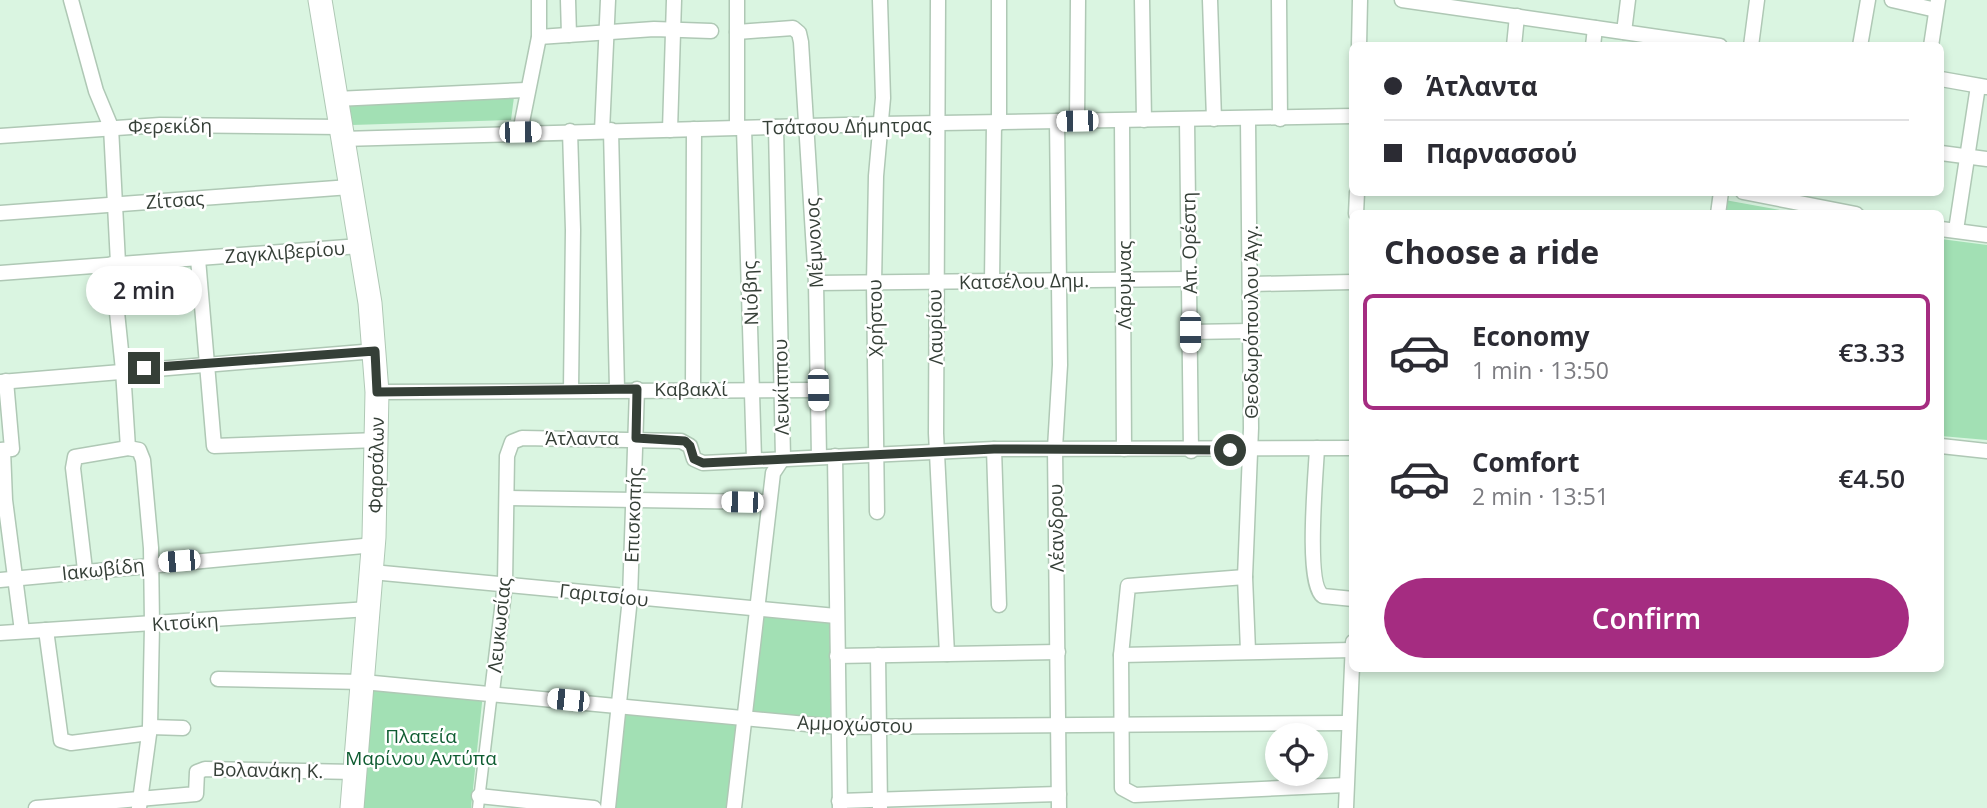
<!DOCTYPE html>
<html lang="en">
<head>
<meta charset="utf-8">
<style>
	body { margin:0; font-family:"Open Sans",sans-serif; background:#f7f7f7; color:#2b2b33; height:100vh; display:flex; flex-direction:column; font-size:26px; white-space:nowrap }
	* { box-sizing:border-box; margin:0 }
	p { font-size:23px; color:#7c7c81 }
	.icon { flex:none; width:38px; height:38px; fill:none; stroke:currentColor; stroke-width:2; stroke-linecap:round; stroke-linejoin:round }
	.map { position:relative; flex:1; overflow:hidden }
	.details { position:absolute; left:1349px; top:210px; width:595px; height:462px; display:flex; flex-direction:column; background:#fff; border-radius:10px; box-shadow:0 4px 10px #0003 }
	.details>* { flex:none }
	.top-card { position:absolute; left:1349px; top:42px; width:595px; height:154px; border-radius:10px; box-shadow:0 4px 10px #0003; display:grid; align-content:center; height:154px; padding:0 35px; background:#fff }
	.buttons { position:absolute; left:1265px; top:723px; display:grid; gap:14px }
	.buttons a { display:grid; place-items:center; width:63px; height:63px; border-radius:50%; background:#fff; box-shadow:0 4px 10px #0003; font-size:35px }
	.end { position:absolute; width:32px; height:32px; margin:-16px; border:9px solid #353f37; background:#fff; box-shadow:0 0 0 4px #fff }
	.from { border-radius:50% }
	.bubble { position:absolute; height:49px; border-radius:24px; background:#fff; box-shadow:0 4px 10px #0003; font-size:23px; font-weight:600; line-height:49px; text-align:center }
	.car { position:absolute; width:21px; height:42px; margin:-21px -10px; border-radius:9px; box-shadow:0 0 5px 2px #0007; background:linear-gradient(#fff 24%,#345 0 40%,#fff 0 76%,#345 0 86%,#fff 0) }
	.top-card b { display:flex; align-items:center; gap:24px; height:66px; font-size:26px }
	.top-card b+b { border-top:2px solid #e1e1e2 }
	.top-card i { width:18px; height:18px; background:#2b2b33 }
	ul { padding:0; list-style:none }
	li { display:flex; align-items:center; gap:21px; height:116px; margin:0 14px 10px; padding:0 21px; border:4px solid transparent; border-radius:10px }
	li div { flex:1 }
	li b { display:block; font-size:26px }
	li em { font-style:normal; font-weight:600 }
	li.current { border-color:#a52c81 }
	li>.icon { width:63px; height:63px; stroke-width:1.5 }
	h2 { padding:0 35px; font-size:32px; line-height:84px }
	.cta { display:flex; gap:14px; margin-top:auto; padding:14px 35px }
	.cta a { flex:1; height:80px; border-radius:42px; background:#a52c81; color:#fff; font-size:28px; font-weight:600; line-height:80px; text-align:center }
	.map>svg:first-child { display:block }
</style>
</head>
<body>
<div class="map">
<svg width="1987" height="808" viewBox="0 0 1987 808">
	<rect width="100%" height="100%" fill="#daf5e1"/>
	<g fill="#a2e0b4">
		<path d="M514,97L511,120L352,125L349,103Z"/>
		<path d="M1725,200L1796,213L1723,214Z"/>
		<path d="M1941,239L1987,245V440L1941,436Z"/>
		<path d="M756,608L836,616L838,727L744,718L734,808H608L618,704L743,718Z"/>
		<path d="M370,686L483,693L471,808H359Z"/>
	</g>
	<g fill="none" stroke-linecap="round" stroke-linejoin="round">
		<defs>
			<path id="pedestrian" d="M478,808L492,692"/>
			<g id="minor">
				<path d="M71,0L96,91L111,127L118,263"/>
				<path d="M568,0L569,35"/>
				<path d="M938,0L936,433L947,654"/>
				<path d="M1142,0L1144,120"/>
				<path d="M1210,0L1214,119"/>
				<path d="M1279,0L1280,119"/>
				<path d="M1402,0L1720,46"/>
				<path d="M1892,0L1936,10"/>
				<path d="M737,32L793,28L799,33L801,42L816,283L819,457"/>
				<path d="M1624,32L1628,0"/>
				<path d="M539,37L654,29L711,31"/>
				<path d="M1359,46L1360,0"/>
				<path d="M1514,46L1517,16"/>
				<path d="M1593,46L1595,28"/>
				<path d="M1751,46L1757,0"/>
				<path d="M1860,46L1868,0"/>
				<path d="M1931,46L1938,0"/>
				<path d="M1941,79L1986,87"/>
				<path d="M336,99L526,90"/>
				<path d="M1187,120L1191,451"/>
				<path d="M1248,120L1251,428L1245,577L1248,651"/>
				<path d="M1057,121L1060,365L1055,448L1059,808"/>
				<path d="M1077,121L1078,0"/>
				<path d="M1122,121L1124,449"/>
				<path d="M999,123V0"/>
				<path d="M737,128V0"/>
				<path d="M744,128L754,459"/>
				<path d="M611,130L617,389"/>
				<path d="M670,130L674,0"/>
				<path d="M570,131L573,230L571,389"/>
				<path d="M602,131L608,0"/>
				<path d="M520,132L539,37V0"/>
				<path d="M0,136L160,125L340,127"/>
				<path d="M342,139L880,124L1353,116"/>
				<path d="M1941,153L1987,159"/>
				<path d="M1743,192L1856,214"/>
				<path d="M0,213L350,187"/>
				<path d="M1356,214L1357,192"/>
				<path d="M1718,214L1721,192"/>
				<path d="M1941,229L1987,235"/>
				<path d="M1956,230L1978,86"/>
				<path d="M198,259L214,446L378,440"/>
				<path d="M112,264L123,370L128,448"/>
				<path d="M0,273L360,246"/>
				<path d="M992,281L994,123"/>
				<path d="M816,283L1189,279"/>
				<path d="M1251,284L1353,282"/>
				<path d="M1190,332L1250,331"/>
				<path d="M0,382L375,351"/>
				<path d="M693,388L694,129"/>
				<path d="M377,392L818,390"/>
				<path d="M1941,446L1987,451"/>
				<path d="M1317,448C1316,473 1305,584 1323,596L1353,599"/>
				<path d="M994,449L999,605"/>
				<path d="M0,450L12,449L6,381"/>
				<path d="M3,450L5,500L22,631"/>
				<path d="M835,456L840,808"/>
				<path d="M507,498L769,502"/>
				<path d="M877,512L874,284L876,176L883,98L880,0"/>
				<path d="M85,570L73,468L75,457L128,448L139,450L143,460L151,548L152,625L150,727L139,808"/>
				<path d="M372,572L836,616"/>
				<path d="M1245,577L1128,586L1121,655L1122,788L1135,795L1346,785"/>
				<path d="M0,580L374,545"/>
				<path d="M46,630L61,740L71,743L149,733"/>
				<path d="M0,633L369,609"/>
				<path d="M878,655L880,807"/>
				<path d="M1121,655L1352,650"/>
				<path d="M837,656L1058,652"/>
				<path d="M218,679L363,682L838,727L1348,723"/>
				<path d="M492,692L505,584L507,456L512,442L522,438L681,441L690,446L694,459L703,463L994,449L1353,448"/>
				<path d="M150,727L183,728"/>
				<path d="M479,796L594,808"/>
				<path d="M839,801L1059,794"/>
				<path d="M36,808L196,794L197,772L205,769L355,772"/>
				<path d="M608,808L630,598L637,389"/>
				<path d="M734,808L773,473L783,458L776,127"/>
				<path d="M1346,808L1353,642"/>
			</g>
			<path id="primary" d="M320,0L370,303L377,392L374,537L352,808"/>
		</defs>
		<use href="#pedestrian" stroke="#afc8b5" stroke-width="13"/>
		<use href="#minor" stroke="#afc8b5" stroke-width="17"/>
		<use href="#primary" stroke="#afc8b5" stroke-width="25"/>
		<use href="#pedestrian" stroke="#fff" stroke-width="10"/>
		<use href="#minor" stroke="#fff" stroke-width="14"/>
		<use href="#primary" stroke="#fff" stroke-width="23"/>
	</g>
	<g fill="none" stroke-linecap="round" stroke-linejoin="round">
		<path stroke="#353f37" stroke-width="9" d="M144,368L375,351L377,392L637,389L636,438L685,441L690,446L694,459L703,463L994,449L1230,450"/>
	</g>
	<g text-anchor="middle" stroke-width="5" stroke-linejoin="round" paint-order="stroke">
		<g font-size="19" fill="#353f37" stroke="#fff">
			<text transform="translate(170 126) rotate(-1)" y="7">Φερεκίδη</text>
			<text transform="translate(847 126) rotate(-1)" y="7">Τσάτσου Δήμητρας</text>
			<text transform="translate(175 200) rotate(-4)" y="7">Ζίτσας</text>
			<text transform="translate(814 243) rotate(-93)" y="7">Μέμνονος</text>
			<text transform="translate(1189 243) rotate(-91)" y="7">Απ. Ορέστη</text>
			<text transform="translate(285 252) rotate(-4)" y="7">Ζαγκλιβερίου</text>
			<text transform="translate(1024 281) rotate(-1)" y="7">Κατσέλου Δημ.</text>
			<text transform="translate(1124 285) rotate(-90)" y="7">Λάρυμνας</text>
			<text transform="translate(750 293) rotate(-92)" y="7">Νιόβης</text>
			<text transform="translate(875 318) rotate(-91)" y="7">Χρήστου</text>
			<text transform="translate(1251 322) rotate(-90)" y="7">Θεοδωρόπουλου Άγγ.</text>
			<text transform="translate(935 327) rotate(-91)" y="7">Λαυρίου</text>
			<text transform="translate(781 387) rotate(-91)" y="7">Λευκίππου</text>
			<text x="691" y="396">Καβακλί</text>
			<text x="582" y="445">Άτλαντα</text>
			<text transform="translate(376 465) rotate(-89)" y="7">Φαρσάλων</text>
			<text transform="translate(633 515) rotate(-88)" y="7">Επισκοπής</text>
			<text transform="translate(1056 528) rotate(-91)" y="7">Λέανδρου</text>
			<text transform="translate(103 569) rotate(-6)" y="7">Ιακωβίδη</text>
			<text transform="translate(604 595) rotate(6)" y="7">Γαριτσίου</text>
			<text transform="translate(185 622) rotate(-4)" y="7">Κιτσίκη</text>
			<text transform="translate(499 625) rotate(-84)" y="7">Λευκωσίας</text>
			<text transform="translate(855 724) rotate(2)" y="7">Αμμοχώστου</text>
			<text transform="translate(268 770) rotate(1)" y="7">Βολανάκη Κ.</text>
		</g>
		<g font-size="19" fill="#0e5c31" stroke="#fff">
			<text x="421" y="743">Πλατεία<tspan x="421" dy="22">Μαρίνου Αντύπα</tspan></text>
		</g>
	</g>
</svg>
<div class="buttons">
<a><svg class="icon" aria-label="locate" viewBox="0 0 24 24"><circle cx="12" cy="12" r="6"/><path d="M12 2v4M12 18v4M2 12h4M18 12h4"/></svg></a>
</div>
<i class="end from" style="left:1230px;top:450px"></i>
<i class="end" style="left:144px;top:368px"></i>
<div class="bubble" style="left:86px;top:266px;width:116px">2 min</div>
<i class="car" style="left:1077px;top:121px;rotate:269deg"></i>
<i class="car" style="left:520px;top:132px;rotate:89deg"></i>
<i class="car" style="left:1190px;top:332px;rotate:180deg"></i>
<i class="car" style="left:818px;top:390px;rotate:179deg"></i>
<i class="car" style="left:742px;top:502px;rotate:271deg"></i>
<i class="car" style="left:179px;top:561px;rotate:265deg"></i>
<i class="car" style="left:568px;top:700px;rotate:276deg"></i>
<div class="top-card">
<b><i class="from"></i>Άτλαντα</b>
<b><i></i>Παρνασσού</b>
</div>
<section class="details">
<h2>Choose a ride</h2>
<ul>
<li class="current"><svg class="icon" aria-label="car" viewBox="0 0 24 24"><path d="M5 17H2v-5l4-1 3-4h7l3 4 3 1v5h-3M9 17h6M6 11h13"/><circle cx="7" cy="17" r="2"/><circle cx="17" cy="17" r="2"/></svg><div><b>Economy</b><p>1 min · 13:50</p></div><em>€3.33</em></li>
<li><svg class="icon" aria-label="car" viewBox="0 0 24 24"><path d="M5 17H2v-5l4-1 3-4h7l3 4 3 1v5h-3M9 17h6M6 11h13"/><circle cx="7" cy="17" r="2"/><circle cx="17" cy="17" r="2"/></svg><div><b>Comfort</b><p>2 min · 13:51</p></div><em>€4.50</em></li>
</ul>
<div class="cta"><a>Confirm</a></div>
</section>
</div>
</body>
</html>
